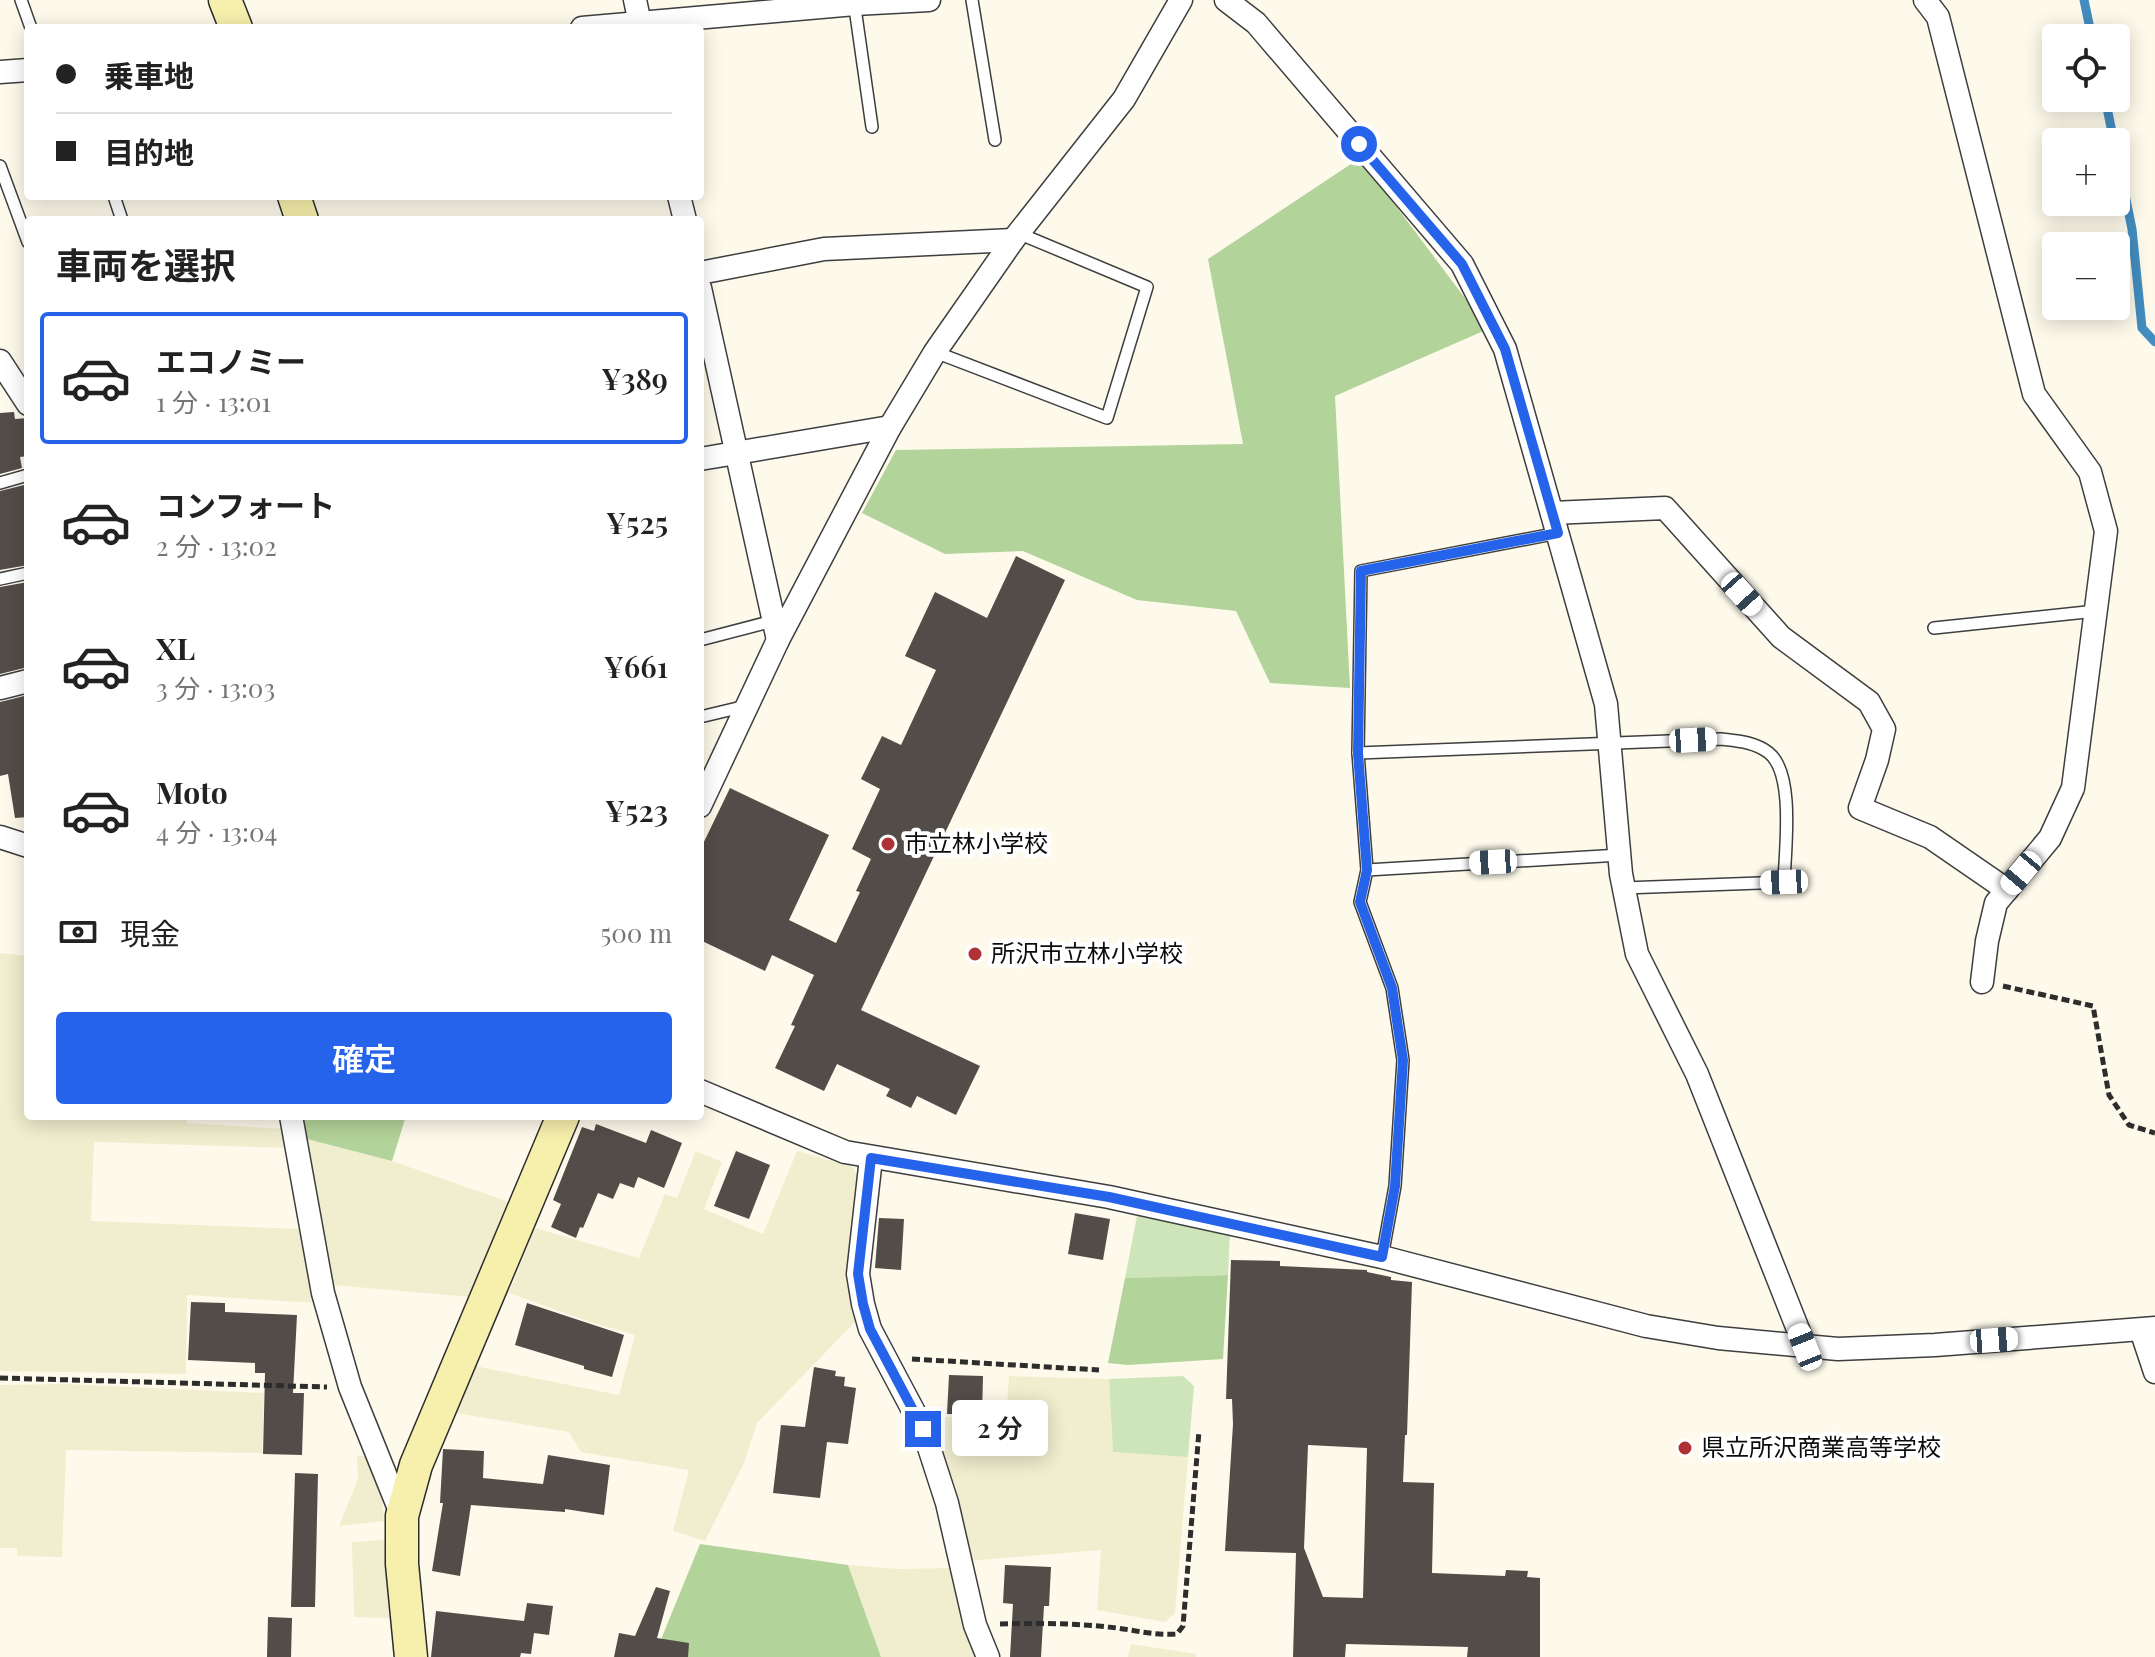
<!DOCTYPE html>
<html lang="ja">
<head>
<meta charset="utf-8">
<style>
	body { margin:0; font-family:"Playfair Display","Noto Sans JP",serif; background:#f6f6f6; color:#222; height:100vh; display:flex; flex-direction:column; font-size:30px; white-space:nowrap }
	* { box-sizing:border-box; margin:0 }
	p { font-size:26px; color:#767676 }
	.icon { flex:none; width:44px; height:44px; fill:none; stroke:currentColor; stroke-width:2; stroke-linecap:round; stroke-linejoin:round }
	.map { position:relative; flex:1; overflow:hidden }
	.details { position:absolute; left:24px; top:216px; width:680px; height:904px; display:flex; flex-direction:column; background:#fff; border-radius:8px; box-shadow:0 4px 20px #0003 }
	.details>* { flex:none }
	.top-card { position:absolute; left:24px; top:24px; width:680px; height:176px; border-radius:8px; box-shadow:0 4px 20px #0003; display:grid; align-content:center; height:176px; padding:0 32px; background:#fff }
	.fabs { position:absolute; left:2042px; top:24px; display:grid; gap:16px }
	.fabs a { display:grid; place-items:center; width:88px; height:88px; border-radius:8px; background:#fff; box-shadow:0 4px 20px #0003; font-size:40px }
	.end { position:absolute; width:36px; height:36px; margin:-18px; border:10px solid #2563eb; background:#fff; box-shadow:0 0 0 4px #fff }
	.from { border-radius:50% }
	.bubble { position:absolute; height:56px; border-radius:8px; background:#fff; box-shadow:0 4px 20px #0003; font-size:26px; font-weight:600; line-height:56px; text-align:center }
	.car { position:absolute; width:24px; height:48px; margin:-24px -12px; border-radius:10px; box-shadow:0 0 6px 2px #0007; background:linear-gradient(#fff 24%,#345 0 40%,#fff 0 76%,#345 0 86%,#fff 0) }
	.top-card b { display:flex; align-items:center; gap:28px; height:76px; font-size:30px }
	.top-card b+b { border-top:2px solid #e0e0e0 }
	.top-card i { width:20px; height:20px; background:#222 }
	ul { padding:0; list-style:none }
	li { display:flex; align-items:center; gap:24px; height:132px; margin:0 16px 12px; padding:0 16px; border:4px solid transparent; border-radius:8px }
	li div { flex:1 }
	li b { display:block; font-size:30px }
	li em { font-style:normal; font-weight:600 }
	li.selected { border-color:#2563eb }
	li>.icon { width:72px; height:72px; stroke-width:1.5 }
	h2 { padding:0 32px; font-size:36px; line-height:96px }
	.pay { display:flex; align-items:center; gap:20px; height:88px; padding:0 32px; font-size:30px }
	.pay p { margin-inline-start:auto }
	.primary-button { display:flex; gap:16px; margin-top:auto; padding:16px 32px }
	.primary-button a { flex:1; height:92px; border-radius:8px; background:#2563eb; color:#fff; font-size:32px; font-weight:600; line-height:92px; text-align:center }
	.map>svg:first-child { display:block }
</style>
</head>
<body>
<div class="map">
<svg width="2155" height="1657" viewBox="0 0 2155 1657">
	<rect width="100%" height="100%" fill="#fdfaeb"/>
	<g fill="#f0eece">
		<path d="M0,953L28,956V1116H186L187,1123L285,1129L288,1148L94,1142L91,1221L303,1229L316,1303L187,1295L186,1374L0,1371Z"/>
		<path d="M307,1139L392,1161L509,1202L470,1297L333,1285L316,1201Z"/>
		<path d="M696,1151L722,1162L704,1209L763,1234L797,1151L853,1167L860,1181L852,1271L856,1321L757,1423L744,1463L705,1541L673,1531L689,1470L581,1452L569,1432L456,1413L475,1366L619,1395L635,1335L593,1323L509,1293L535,1228L639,1258L665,1194L677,1198Z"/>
		<path d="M1009,1376L1109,1379L1113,1452L1188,1457L1175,1613L1165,1622L1097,1610L1101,1550L968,1561L943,1454L926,1416L1006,1419Z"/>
		<path d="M67,1384L264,1393L262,1453L66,1450L62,1557L17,1556V1548H0V1385Z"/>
		<path d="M357,1456H365L382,1499L384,1521L339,1526L358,1479Z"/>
		<path d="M385,1540L390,1618L354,1617L352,1542Z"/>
		<path d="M848,1565L898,1569L953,1568L978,1657H881Z"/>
		<path d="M1131,1644L1196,1654V1657H1128Z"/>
	</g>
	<g fill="#cee4b9">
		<path d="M1137,1216L1230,1233L1228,1275L1125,1278Z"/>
		<path d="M1183,1376L1194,1386L1188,1457L1113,1452L1109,1379Z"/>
	</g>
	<g fill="#b2d399">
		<path d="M1360,158L1488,329L1335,396L1350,688L1270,683L1236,611L1137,600L1023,551L945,554L862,513L896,450L1243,444L1208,259Z"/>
		<path d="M303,1116H406L392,1161L307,1139Z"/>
		<path d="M1228,1275L1223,1359L1128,1365L1108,1363L1125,1278Z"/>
		<path d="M700,1544L848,1565L881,1657H658L662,1637Z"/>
	</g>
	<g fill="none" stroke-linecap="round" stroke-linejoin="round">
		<g stroke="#438cbf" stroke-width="9">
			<path d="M2084,0L2092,38"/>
			<path d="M2105,98L2114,142"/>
			<path d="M2116,151L2132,229L2142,328L2155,342"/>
		</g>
	</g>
	<g fill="#534d49" fill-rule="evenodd">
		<path d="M14,412L15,419L28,418V456L20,457L22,468L0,474V413Z"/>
		<path d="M24,485L28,514V565L0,570V491Z"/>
		<path d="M1016,556L1065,580L861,1010L980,1066L956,1115L917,1096L911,1108L886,1096L890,1089L837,1064L824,1091L775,1068L795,1026L791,1025L814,975L772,955L765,971L700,940V850L730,788L829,835L789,920L836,943L860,892L856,891L871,859L852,849L880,789L861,779L882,736L901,745L936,670L905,656L935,592L987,618Z"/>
		<path d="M28,582V667L0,674V587Z"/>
		<path d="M28,695V817L15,818L8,774L0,776V702Z"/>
		<path d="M596,1124L646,1143L651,1130L682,1143L664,1188L638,1177L634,1188L620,1183L613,1199L598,1193L583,1228L580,1227L576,1238L551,1227L561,1204L553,1200L582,1127L594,1131Z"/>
		<path d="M736,1151L770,1165L749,1219L714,1206Z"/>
		<path d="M1075,1213L1110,1219L1103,1260L1068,1254Z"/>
		<path d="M879,1218L904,1219L901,1270L875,1268Z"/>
		<path d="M1231,1260L1280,1261V1266L1367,1270V1272L1391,1277V1280L1412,1282L1407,1435H1405L1403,1482L1434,1483L1432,1573L1505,1576L1506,1570L1528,1571L1527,1577L1540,1578V1657H1467L1468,1647L1346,1644L1345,1657H1293L1296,1553L1225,1551L1233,1424L1232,1399H1226ZM1308,1445L1367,1448L1363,1598L1323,1597L1304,1548Z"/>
		<path d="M191,1302L225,1303V1312L297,1315L293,1393H304L302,1455L263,1454L265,1373H255V1363L188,1360Z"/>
		<path d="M527,1303L624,1335L612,1377L584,1369V1366L515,1345Z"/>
		<path d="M814,1367L836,1371L835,1376L845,1377L844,1386L856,1388L848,1444L827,1442L820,1498L773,1493L781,1425L805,1427Z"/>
		<path d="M949,1375L983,1376L982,1415L947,1414Z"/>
		<path d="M443,1449L484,1451L483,1478L543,1484L548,1455L610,1465L604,1515L565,1509V1512L471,1505L460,1576L432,1571L443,1503H440Z"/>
		<path d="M295,1473L318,1474L315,1607H291Z"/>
		<path d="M1005,1565L1051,1567L1049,1606H1044L1041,1657H1010L1013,1604L1003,1603Z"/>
		<path d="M656,1587L670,1591L657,1638L689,1643L688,1657H614L619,1633L635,1636Z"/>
		<path d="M527,1603L553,1606L549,1635L534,1633L531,1654L521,1653L520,1657H431L436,1611L524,1621Z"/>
		<path d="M268,1617L292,1618L291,1657H267Z"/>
	</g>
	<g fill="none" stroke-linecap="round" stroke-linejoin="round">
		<defs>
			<g id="lane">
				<path d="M21,0L31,28"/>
				<path d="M972,0L995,140"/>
				<path d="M854,1L872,127"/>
				<path d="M0,166L28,242"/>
				<path d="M114,196L122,220"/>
				<path d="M935,352L1107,418L1147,287L1018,233"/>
				<path d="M0,483L28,475"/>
				<path d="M0,579L28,573"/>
				<path d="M1934,628L2096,611"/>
				<path d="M700,640L773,621"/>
				<path d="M700,717L746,706"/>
				<path d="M1358,753L1721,739C1738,741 1755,742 1769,753C1795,774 1785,850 1784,882L1624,888"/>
				<path d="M1367,870L1358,753L1361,571L1558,533"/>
				<path d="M1382,1257L1395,1186L1403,1060L1392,988L1360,902L1367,870L1620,855"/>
			</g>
			<g id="street">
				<path d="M635,0L641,28"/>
				<path d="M1226,0L1256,23L1462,264L1505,349L1606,704L1621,874L1637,954L1697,1074L1805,1347"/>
				<path d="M1925,0L1938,17L2034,394L2090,472L2106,531L2073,788L2050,838L1996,903L1987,941L1982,982"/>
				<path d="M582,28L855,4L929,0"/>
				<path d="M0,72L28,70"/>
				<path d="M679,196L685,220"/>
				<path d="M700,273L824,249L1013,240"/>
				<path d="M700,288L778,640"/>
				<path d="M0,361L28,404"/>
				<path d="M700,459L890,427"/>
				<path d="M1552,513L1665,508L1781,637L1869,702L1884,729L1877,760L1860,808L1930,837L2007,890"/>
				<path d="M0,688L28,681"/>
				<path d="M700,806L778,640L890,427L935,352L1013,240L1124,99L1181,0"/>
				<path d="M0,837L28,846"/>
				<path d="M700,1091L845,1152L1109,1197L1382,1257L1646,1326L1718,1338L1838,1349L1935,1345L2155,1328"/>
				<path d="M291,1116L323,1293L350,1387L402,1516"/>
				<path d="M871,1158L858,1274L863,1304L870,1329L923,1429L947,1503L975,1625L988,1657"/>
				<path d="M2141,1330L2155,1372"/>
			</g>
			<g id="secondary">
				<path d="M225,0L236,28"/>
				<path d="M294,196L302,220"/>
				<path d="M411,1657L402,1564V1516L416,1465L563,1116"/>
			</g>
		</defs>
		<use href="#lane" stroke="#3e3e3e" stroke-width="14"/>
		<use href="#street" stroke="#3e3e3e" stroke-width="25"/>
		<use href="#secondary" stroke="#2d2d2d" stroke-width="35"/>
		<g stroke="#2d2d2d" stroke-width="5" stroke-dasharray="8 4" stroke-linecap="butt">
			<path d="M2003,986L2093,1006L2109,1095L2129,1125L2155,1133"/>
			<path d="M912,1359L1099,1370"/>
			<path d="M0,1378L327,1387"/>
			<path d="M1000,1624C1036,1623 1072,1623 1108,1627C1131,1629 1153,1636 1177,1634L1183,1626L1199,1431"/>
		</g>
		<use href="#lane" stroke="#fff" stroke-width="11"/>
		<use href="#street" stroke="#fff" stroke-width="22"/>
		<use href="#secondary" stroke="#f7f0ac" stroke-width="32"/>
	</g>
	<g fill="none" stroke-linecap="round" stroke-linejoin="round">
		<path stroke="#2563eb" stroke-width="10" d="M923,1429L870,1329L863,1304L858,1274L871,1158L1109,1197L1382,1257L1395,1186L1403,1060L1392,988L1360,902L1367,870L1358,753L1361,571L1558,533L1505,349L1462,264L1359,144"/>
	</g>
	<g fill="#ad3135" stroke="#fff" stroke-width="3">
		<circle cx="888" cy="844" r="8"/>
		<circle cx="975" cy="954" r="8"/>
		<circle cx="1685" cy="1448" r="8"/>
	</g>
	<g text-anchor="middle" stroke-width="8" stroke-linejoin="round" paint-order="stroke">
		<g font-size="24" fill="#0b0b0b" stroke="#fff" text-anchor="start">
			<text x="904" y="852">市立林小学校</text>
			<text x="991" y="962">所沢市立林小学校</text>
			<text x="1701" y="1456">県立所沢商業高等学校</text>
		</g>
	</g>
</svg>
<div class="fabs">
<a><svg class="icon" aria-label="locate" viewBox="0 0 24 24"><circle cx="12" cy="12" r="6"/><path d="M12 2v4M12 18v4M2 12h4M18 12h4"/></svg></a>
<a>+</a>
<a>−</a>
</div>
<i class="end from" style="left:1359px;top:144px"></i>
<i class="end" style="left:923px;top:1429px"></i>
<div class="bubble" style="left:952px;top:1400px;width:96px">2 分</div>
<i class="car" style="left:1742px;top:594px;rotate:138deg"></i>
<i class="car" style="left:1693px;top:740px;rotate:87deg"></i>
<i class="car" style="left:1493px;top:862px;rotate:267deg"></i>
<i class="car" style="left:2021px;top:873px;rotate:220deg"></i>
<i class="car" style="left:1784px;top:882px;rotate:268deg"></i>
<i class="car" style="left:1994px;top:1340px;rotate:86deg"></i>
<i class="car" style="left:1805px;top:1347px;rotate:338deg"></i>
<div class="top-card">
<b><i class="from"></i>乗車地</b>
<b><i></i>目的地</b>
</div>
<section class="details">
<h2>車両を選択</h2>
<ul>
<li class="selected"><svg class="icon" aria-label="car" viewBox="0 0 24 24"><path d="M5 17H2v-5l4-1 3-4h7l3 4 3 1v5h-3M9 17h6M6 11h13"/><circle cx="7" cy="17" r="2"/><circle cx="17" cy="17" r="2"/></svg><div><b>エコノミー</b><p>1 分 · 13:01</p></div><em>¥389</em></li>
<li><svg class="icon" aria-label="car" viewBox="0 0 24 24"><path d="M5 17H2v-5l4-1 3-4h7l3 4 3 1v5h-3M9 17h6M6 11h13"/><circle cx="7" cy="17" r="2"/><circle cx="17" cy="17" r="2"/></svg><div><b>コンフォート</b><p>2 分 · 13:02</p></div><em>¥525</em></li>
<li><svg class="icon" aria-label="car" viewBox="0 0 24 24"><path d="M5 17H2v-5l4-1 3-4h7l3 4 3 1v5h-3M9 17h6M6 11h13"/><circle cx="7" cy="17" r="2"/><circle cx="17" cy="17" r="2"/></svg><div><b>XL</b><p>3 分 · 13:03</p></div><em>¥661</em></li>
<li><svg class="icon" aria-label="car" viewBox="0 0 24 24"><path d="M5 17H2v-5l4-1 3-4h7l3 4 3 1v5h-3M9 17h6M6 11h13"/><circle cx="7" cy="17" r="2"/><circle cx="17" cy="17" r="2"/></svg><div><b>Moto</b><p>4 分 · 13:04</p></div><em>¥523</em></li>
</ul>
<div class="pay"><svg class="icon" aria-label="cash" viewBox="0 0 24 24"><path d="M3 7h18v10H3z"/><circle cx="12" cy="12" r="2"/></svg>現金<p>500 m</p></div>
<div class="primary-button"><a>確定</a></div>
</section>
</div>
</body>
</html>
